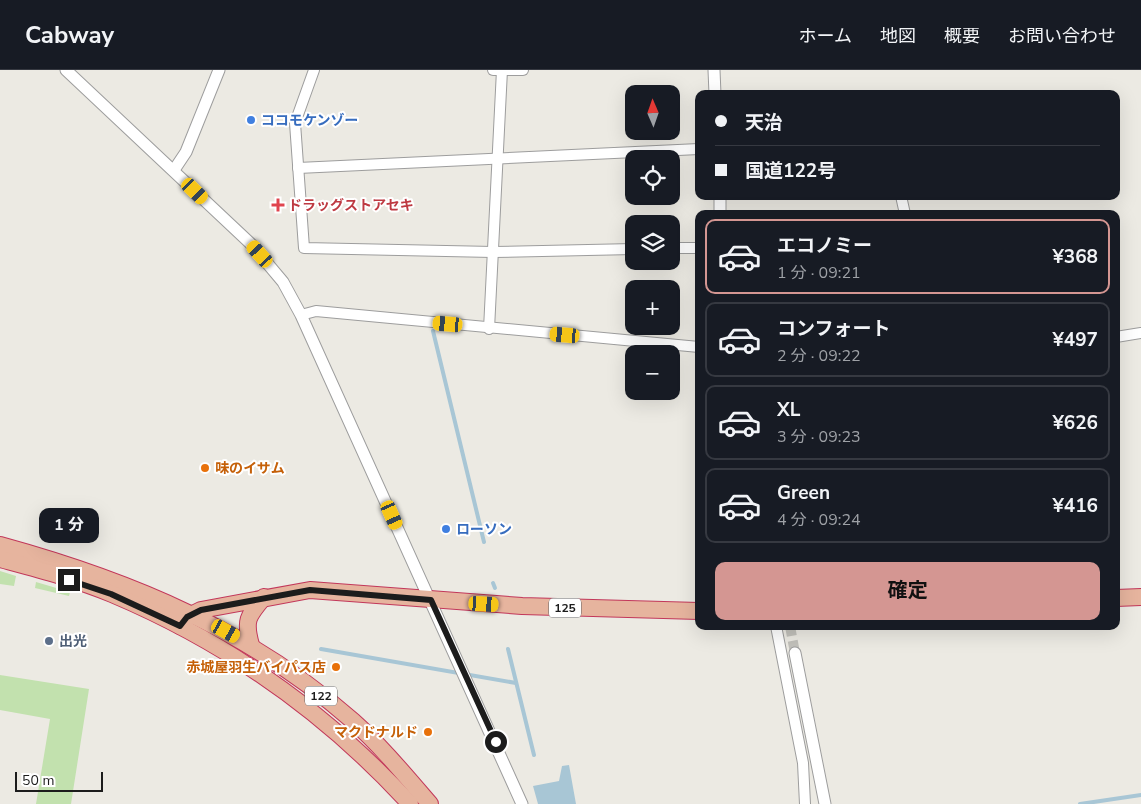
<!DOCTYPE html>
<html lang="ja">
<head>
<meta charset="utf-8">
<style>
	body { margin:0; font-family:"Nunito Sans","Noto Sans JP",sans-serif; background:#20242c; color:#f1f3f6; height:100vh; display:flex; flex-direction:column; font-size:19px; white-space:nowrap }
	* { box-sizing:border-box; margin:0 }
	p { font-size:16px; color:#9ea1a6 }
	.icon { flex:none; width:28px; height:28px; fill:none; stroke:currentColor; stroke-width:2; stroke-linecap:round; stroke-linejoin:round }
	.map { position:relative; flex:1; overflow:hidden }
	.details { position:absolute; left:695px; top:140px; width:425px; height:420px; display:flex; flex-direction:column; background:#171b24; border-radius:10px; box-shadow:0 5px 20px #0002 }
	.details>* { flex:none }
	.hud { position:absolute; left:695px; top:20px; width:425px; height:110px; border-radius:10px; box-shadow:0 5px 20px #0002; display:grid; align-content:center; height:110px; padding:0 20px; background:#171b24 }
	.needle { width:32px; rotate:358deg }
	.tools { position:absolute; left:625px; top:15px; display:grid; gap:10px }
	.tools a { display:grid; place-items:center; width:55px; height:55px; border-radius:10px; background:#171b24; box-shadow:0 5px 20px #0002; font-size:25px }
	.scale { position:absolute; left:15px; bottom:12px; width:88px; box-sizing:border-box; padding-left:5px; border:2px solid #1c1c1c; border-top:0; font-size:14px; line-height:18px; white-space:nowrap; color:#1c1c1c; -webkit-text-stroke:4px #fff; paint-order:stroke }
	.end { position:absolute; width:22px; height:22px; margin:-11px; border:6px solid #1c1c1c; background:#fff; box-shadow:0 0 0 2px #fff }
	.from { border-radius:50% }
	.bubble { position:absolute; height:35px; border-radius:10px; background:#171b24; box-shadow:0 5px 20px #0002; font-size:16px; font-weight:700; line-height:35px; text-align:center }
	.car { position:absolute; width:15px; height:30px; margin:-15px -8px; border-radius:6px; box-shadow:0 0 4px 1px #0007; background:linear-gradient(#f5c518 24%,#345 0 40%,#f5c518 0 76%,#345 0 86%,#f5c518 0) }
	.hud b { display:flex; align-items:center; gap:18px; height:48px; font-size:19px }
	.hud b+b { border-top:1px solid #363941 }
	.hud i { width:12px; height:12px; background:#f1f3f6 }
	ul { padding:9px 0 0; list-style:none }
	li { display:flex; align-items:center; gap:15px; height:75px; margin:0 10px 8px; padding:0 10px; border:2px solid #363941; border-radius:10px }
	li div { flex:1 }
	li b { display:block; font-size:19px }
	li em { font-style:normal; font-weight:700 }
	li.active { border-color:#d49692 }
	li>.icon { width:45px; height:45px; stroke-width:1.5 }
	.cta { display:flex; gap:10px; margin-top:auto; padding:10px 20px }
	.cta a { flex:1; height:58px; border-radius:10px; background:#d49692; color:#111; font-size:20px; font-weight:700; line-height:58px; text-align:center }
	header { display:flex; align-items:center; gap:30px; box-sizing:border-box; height:70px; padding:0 25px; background:#171b24; border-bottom:1px solid #363941 }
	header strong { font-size:24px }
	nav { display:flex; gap:28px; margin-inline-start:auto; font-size:18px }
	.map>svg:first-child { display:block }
</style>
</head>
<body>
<header>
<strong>Cabway</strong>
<nav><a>ホーム</a><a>地図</a><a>概要</a><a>お問い合わせ</a></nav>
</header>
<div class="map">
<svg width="1141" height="734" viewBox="0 0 1141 734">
	<rect width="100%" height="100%" fill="#eceae3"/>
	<g fill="#c2e1ae">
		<path d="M0,501L16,506L14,516L0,514Z"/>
		<path d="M36,512L70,522L69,526L35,518Z"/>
		<path d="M0,605L89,619L71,734H36L50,649L0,640Z"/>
	</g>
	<path fill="#a8c6d5" d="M569,695L576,734H538L533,716L559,711L562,696Z"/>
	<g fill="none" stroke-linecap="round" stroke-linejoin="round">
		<g stroke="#a8c6d5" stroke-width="4">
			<path d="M433,261L484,472"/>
			<path d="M493,513L495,518"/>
			<path d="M321,579L516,613"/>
			<path d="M508,579L534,685"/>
			<path d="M1080,734L1141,725"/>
		</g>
		<path stroke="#c2c1bb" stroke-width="10" stroke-dasharray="10 5" stroke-linecap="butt" d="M790,556L795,583"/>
		<defs>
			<g id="minor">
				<path d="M314,0L295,53L304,178L493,182L634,179"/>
				<path d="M493,0H523"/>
				<path d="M298,98L699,79"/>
				<path d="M901,126L905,144"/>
				<path d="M671,178H699"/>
				<path d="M301,245L316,241L699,277"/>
				<path d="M489,259L502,0"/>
				<path d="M1116,267L1141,263"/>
				<path d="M776,556L803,693L805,734"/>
			</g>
			<g id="tertiary">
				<path d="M66,0L252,175L283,212L301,245L522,734"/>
				<path d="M714,0L715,24"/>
				<path d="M174,100L186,82L219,0"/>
				<path d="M720,126V144"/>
				<path d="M795,583L825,734"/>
			</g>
			<g id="trunk">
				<path d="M0,475C131,511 249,560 353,651C381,676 405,705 430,734"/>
				<path d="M0,489C37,499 76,509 112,524C226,572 326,642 410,734"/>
				<path d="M1116,528L1141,527"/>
				<path d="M180,556L187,547L201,540L310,520L522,536L699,541"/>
				<path d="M251,575C244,550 248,546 264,527"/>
			</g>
		</defs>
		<use href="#minor" stroke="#9d9d9d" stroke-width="12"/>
		<use href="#tertiary" stroke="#9d9d9d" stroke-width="13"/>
		<use href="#trunk" stroke="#c2375a" stroke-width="18"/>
		<use href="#minor" stroke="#fff" stroke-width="10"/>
		<use href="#tertiary" stroke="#fff" stroke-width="11"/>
		<use href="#trunk" stroke="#e6b49e" stroke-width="16"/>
	</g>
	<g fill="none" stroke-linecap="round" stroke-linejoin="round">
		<path stroke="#1c1c1c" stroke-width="6" d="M69,510L111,524L180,556L187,547L201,540L310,520L431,530L496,672"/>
	</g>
	<g fill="#3f7fe0" stroke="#fff" stroke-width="2">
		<circle cx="251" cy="50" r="5"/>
		<circle cx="446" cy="459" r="5"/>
	</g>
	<path fill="#e0444e" stroke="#fff" stroke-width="2" d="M275.5 127.5h5v5h5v5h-5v5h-5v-5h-5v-5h5z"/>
	<g fill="#e8710a" stroke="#fff" stroke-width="2">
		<circle cx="205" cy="398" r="5"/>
		<circle cx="336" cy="597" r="5"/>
		<circle cx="428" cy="662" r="5"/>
	</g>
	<circle fill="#5c6f8a" stroke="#fff" stroke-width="2" cx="49" cy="571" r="5"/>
	<g text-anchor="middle" stroke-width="4" stroke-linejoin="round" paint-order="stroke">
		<g fill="#fff" stroke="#606060" stroke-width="1">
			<rect x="549" y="528.5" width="32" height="19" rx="4"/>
			<rect x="305" y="616.5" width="32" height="19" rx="4"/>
		</g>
		<g font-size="12" font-weight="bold" fill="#1c1c1c">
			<text x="565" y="542">125</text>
			<text x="321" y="630">122</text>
		</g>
		<g font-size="14" font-weight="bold" fill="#366cbe" stroke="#fff" text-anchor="start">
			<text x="261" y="55">ココモケンゾー</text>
			<text x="456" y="464">ローソン</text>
		</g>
		<g font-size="14" font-weight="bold" fill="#be3a42" stroke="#fff" text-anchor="start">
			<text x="288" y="140">ドラッグストアセキ</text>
		</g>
		<g font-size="14" font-weight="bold" fill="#c56008" stroke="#fff" text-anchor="end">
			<text x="215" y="403" text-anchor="start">味のイサム</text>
			<text x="326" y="602">赤城屋羽生バイパス店</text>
			<text x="418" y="667">マクドナルド</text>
		</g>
		<g font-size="14" font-weight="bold" fill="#4e5e75" stroke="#fff" text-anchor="start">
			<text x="59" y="576">出光</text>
		</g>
	</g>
</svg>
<div class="tools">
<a><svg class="needle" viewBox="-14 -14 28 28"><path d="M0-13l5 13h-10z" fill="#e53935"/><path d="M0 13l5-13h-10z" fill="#9ea1a6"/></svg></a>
<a><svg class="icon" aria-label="locate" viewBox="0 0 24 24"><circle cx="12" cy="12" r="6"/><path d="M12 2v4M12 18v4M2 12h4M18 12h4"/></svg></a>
<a><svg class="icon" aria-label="layers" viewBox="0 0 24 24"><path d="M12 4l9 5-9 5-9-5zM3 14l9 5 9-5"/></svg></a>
<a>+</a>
<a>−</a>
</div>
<div class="scale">50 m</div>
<i class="end from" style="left:496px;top:672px"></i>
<i class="end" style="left:69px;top:510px"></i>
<div class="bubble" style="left:39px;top:438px;width:60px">1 分</div>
<i class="car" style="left:195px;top:121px;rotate:134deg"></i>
<i class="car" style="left:260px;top:184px;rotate:318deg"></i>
<i class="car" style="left:448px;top:254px;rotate:275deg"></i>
<i class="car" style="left:565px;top:265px;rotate:275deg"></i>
<i class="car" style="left:392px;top:445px;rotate:156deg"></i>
<i class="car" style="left:484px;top:534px;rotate:93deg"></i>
<i class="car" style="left:226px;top:561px;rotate:119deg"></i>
<div class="hud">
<b><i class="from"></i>天治</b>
<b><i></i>国道122号</b>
</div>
<section class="details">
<ul>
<li class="active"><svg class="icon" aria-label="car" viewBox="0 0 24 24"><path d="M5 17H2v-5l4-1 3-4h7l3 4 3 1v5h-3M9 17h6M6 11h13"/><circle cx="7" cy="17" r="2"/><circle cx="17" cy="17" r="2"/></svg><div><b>エコノミー</b><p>1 分 · 09:21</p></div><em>¥368</em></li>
<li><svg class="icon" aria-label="car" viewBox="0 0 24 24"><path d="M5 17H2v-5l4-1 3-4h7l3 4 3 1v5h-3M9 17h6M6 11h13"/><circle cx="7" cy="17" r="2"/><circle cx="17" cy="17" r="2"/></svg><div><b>コンフォート</b><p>2 分 · 09:22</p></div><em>¥497</em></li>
<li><svg class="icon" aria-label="car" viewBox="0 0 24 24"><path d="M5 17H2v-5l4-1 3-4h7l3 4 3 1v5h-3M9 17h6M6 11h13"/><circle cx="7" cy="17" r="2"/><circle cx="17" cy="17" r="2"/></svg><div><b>XL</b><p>3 分 · 09:23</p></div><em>¥626</em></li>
<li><svg class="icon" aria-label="car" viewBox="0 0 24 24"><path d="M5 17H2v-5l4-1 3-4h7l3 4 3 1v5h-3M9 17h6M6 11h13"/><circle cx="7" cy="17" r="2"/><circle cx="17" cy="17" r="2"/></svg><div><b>Green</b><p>4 分 · 09:24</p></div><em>¥416</em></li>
</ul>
<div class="cta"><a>確定</a></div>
</section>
</div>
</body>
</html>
